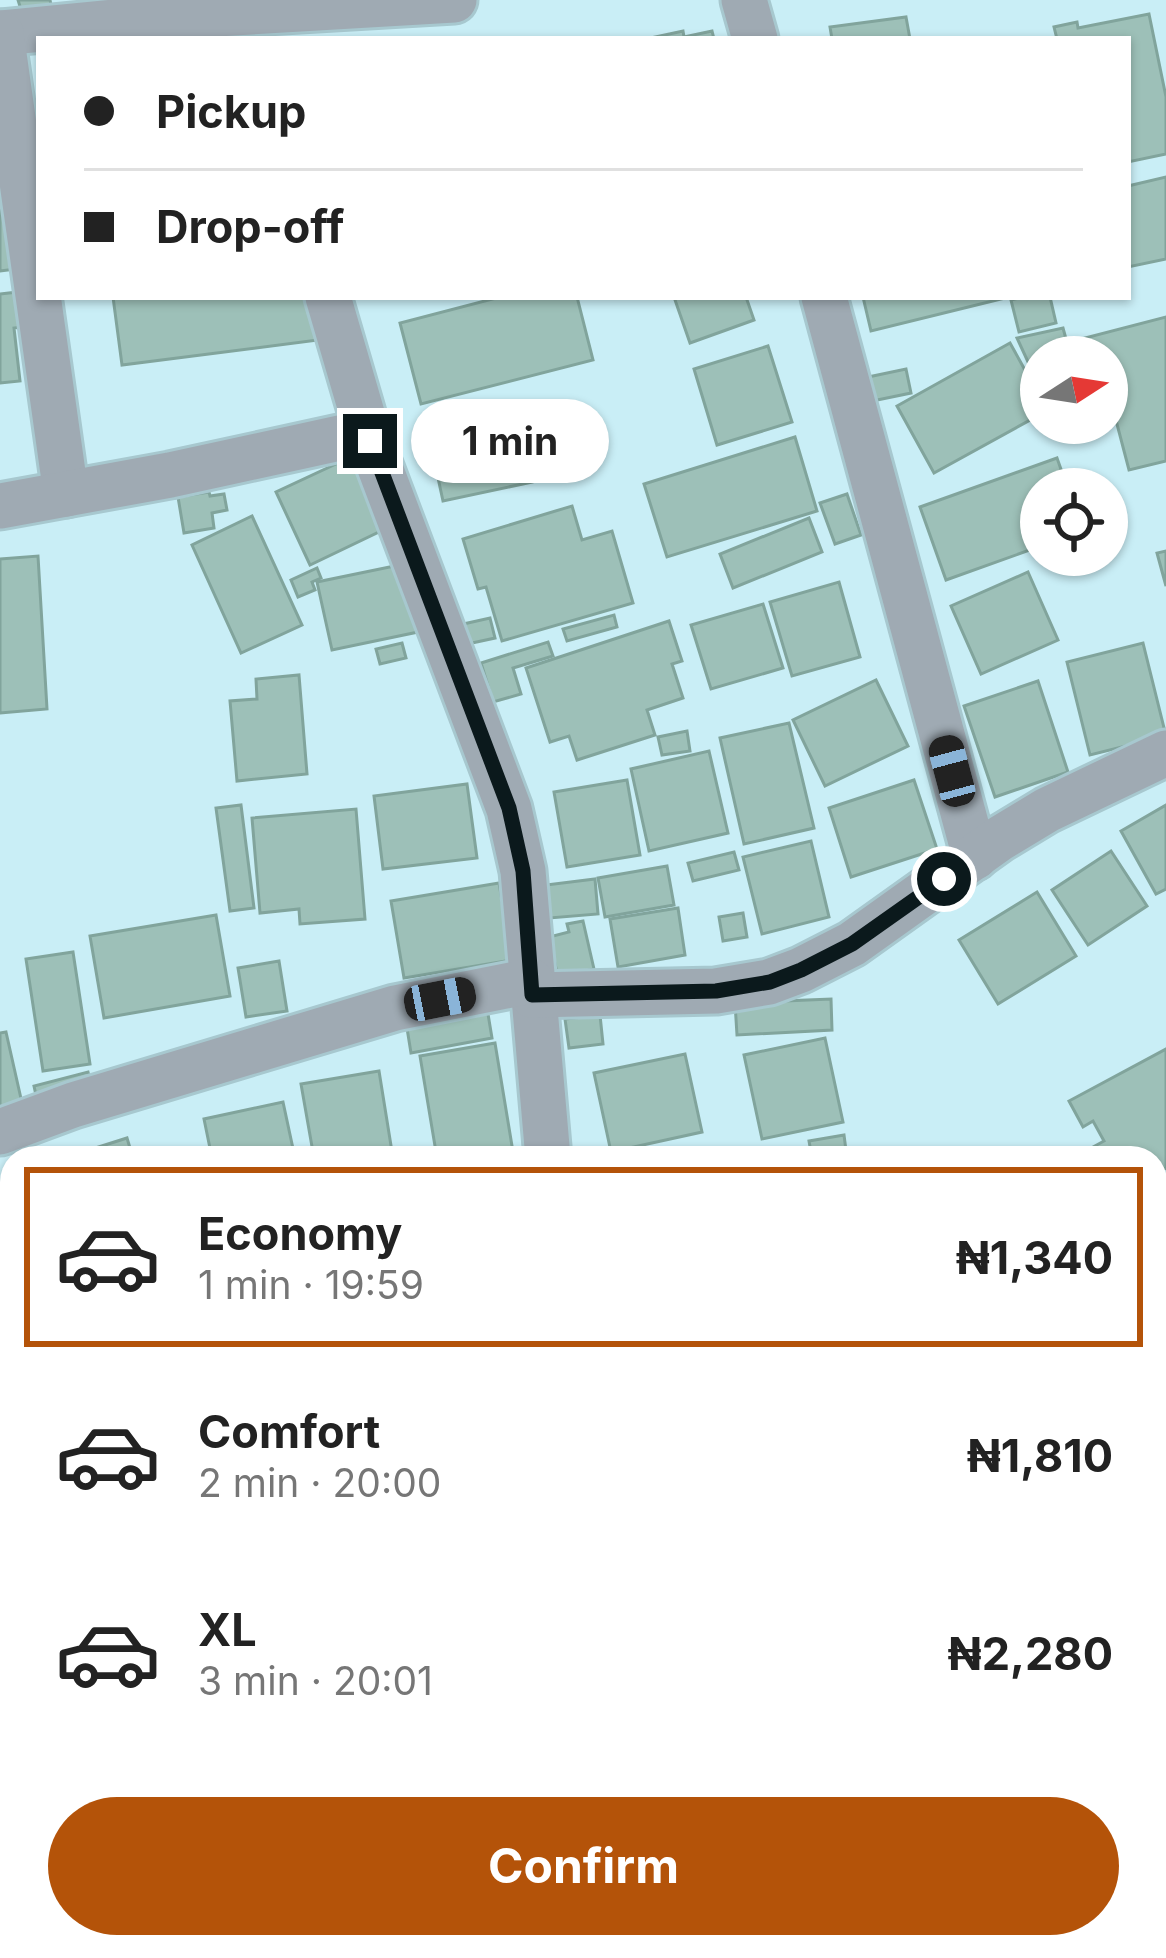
<!DOCTYPE html>
<html lang="en">
<head>
<meta charset="utf-8">
<style>
	body { margin:0; font-family:Inter,sans-serif; background:#f2f2f2; color:#222; height:100vh; display:flex; flex-direction:column; font-size:45px; white-space:nowrap }
	* { box-sizing:border-box; margin:0 }
	p { font-size:39px; color:#767676 }
	.icon { flex:none; width:66px; height:66px; fill:none; stroke:currentColor; stroke-width:2; stroke-linecap:round; stroke-linejoin:round }
	.map { position:relative; flex:1; overflow:hidden }
	.details { position:absolute; left:0px; top:1146px; width:1167px; height:813px; display:flex; flex-direction:column; background:#fff; border-radius:36px 36px 0 0; box-shadow:0 3px 9px #0004 }
	.details>* { flex:none }
	.banner { position:absolute; left:36px; top:36px; width:1095px; height:264px; border-radius:0px; box-shadow:0 3px 9px #0004; display:grid; align-content:center; height:264px; padding:0 48px; background:#fff }
	.needle { width:78px; rotate:78deg }
	.buttons { position:absolute; left:1020px; top:336px; display:grid; gap:24px }
	.buttons a { display:grid; place-items:center; width:108px; height:108px; border-radius:50%; background:#fff; box-shadow:0 3px 9px #0004; font-size:60px }
	.end { position:absolute; width:54px; height:54px; margin:-27px; border:15px solid #0b191c; background:#fff; box-shadow:0 0 0 6px #fff }
	.from { border-radius:50% }
	.bubble { position:absolute; height:84px; border-radius:42px; background:#fff; box-shadow:0 3px 9px #0004; font-size:39px; font-weight:700; line-height:84px; text-align:center }
	.car { position:absolute; width:36px; height:72px; margin:-36px -18px; border-radius:15px; box-shadow:0 0 9px 3px #0007; background:linear-gradient(#222 24%,#8ab4d8 0 40%,#222 0 76%,#8ab4d8 0 86%,#222 0) }
	.banner b { display:flex; align-items:center; gap:42px; height:114px; font-size:45px }
	.banner b+b { border-top:3px solid #e0e0e0 }
	.banner i { width:30px; height:30px; background:#222 }
	ul { padding:21px 0 0; list-style:none }
	li { display:flex; align-items:center; gap:36px; height:180px; margin:0 24px 18px; padding:0 24px; border:6px solid transparent; border-radius:0px }
	li div { flex:1 }
	li b { display:block; font-size:45px }
	li em { font-style:normal; font-weight:700 }
	li.on { border-color:#b45309 }
	li>.icon { width:108px; height:108px; stroke-width:1.5 }
	.primary-button { display:flex; gap:24px; margin-top:auto; padding:24px 48px }
	.primary-button a { flex:1; height:138px; border-radius:72px; background:#b45309; color:#fff; font-size:48px; font-weight:700; line-height:138px; text-align:center }
	.map>svg:first-child { display:block }
</style>
</head>
<body>
<div class="map">
<svg width="1166" height="1958" viewBox="0 0 1166 1958">
	<rect width="100%" height="100%" fill="#c9eef6"/>
	<g fill="none" stroke-linecap="round" stroke-linejoin="round">
		<g stroke="#8592e9" stroke-width="14">
			<path d="M1155,1302L1166,1296"/>
			<path d="M0,1607L12,1598"/>
		</g>
	</g>
	<g fill="#9dc0b8" stroke="#81a49c" stroke-width="3">
		<path d="M18,0H50L54,20L23,16Z"/>
		<path d="M1149,14L1166,97V154L1128,162V39H1057L1054,27L1077,22L1078,28Z"/>
		<path d="M906,17L910,39H832L830,27Z"/>
		<path d="M683,31L684,37L712,31L714,39H646Z"/>
		<path d="M0,157L16,269L0,271Z"/>
		<path d="M1166,177V259L1128,267V186Z"/>
		<path d="M18,292L23,327L14,328L20,381L0,383V294Z"/>
		<path d="M113,297H313L318,340L122,365Z"/>
		<path d="M500,297H577L593,360L421,404L400,323Z"/>
		<path d="M674,297H746L754,320L690,343Z"/>
		<path d="M863,297H1009L871,331Z"/>
		<path d="M1023,297H1050L1056,323L1019,332L1011,300Z"/>
		<path d="M1166,317V461L1129,470L1107,386V357H1086L1081,339Z"/>
		<path d="M1063,328L1071,357H1041V390L1017,338Z"/>
		<path d="M1010,343L1041,399V414L934,473L897,406Z"/>
		<path d="M768,346L792,422L717,445L694,369Z"/>
		<path d="M906,369L911,393L858,404L854,380Z"/>
		<path d="M516,408L532,482L443,501L427,427Z"/>
		<path d="M795,437L817,511L667,557L644,484Z"/>
		<path d="M351,457L385,529L310,565L276,492Z"/>
		<path d="M1057,458L1068,489H1041V546L946,580L920,507Z"/>
		<path d="M209,492L210,496L224,494L227,510L212,513L214,528L184,533L178,497Z"/>
		<path d="M847,494L861,535L835,544L820,503Z"/>
		<path d="M572,506L582,540L612,531L633,603L502,641L486,587L478,589L463,539Z"/>
		<path d="M1119,512L1123,535L1107,538V514Z"/>
		<path d="M252,516L302,625L241,653L192,545Z"/>
		<path d="M809,518L822,552L733,588L720,554Z"/>
		<path d="M1166,551V586L1157,553Z"/>
		<path d="M38,556L47,709L0,713V559Z"/>
		<path d="M404,564L418,632L332,650L317,582Z"/>
		<path d="M317,568L321,578L312,582L315,590L298,597L291,580Z"/>
		<path d="M1028,572L1058,640L981,674L951,606Z"/>
		<path d="M839,582L860,657L792,676L770,602Z"/>
		<path d="M763,604L783,668L711,689L691,625Z"/>
		<path d="M614,615L617,627L567,641L563,629Z"/>
		<path d="M490,618L495,638L463,645L459,625Z"/>
		<path d="M669,621L682,661L672,664L683,698L647,710L655,735L577,760L569,736L550,742L526,668Z"/>
		<path d="M548,642L553,656L513,668L521,694L493,702L481,663Z"/>
		<path d="M402,643L406,658L380,664L376,649Z"/>
		<path d="M1143,643L1166,736L1090,755L1067,662Z"/>
		<path d="M299,675L307,774L237,781L230,701L257,699L256,679Z"/>
		<path d="M876,680L908,746L825,786L793,720Z"/>
		<path d="M1038,681L1068,772L995,797L964,706Z"/>
		<path d="M789,723L814,828L744,844L720,738Z"/>
		<path d="M687,731L690,751L662,755L658,737Z"/>
		<path d="M709,751L728,833L649,851L631,769Z"/>
		<path d="M627,780L640,855L567,867L554,792Z"/>
		<path d="M914,780L937,849L851,877L829,808Z"/>
		<path d="M467,784L477,858L383,869L374,796Z"/>
		<path d="M241,805L254,908L230,911L216,808Z"/>
		<path d="M1166,805V889L1156,894L1121,831Z"/>
		<path d="M356,809L365,919L300,924L299,909L260,913L252,818Z"/>
		<path d="M811,841L829,917L762,934L743,857Z"/>
		<path d="M1111,851L1147,906L1088,945L1052,890Z"/>
		<path d="M734,852L739,870L693,881L688,863Z"/>
		<path d="M667,866L674,905L605,917L598,878Z"/>
		<path d="M595,879L598,914L550,918L546,885Z"/>
		<path d="M499,883L512,960L404,978L391,901Z"/>
		<path d="M1037,892L1076,956L998,1004L959,940Z"/>
		<path d="M678,908L685,955L618,967L610,919Z"/>
		<path d="M743,913L747,937L723,941L719,917Z"/>
		<path d="M216,915L230,996L104,1018L90,936Z"/>
		<path d="M583,921L594,969L558,977L549,937L569,932L567,924Z"/>
		<path d="M73,952L90,1064L43,1071L26,959Z"/>
		<path d="M279,961L287,1011L246,1017L238,968Z"/>
		<path d="M831,999L832,1030L737,1035L735,1003Z"/>
		<path d="M487,1008L492,1038L411,1053L406,1022Z"/>
		<path d="M600,1015L603,1044L569,1048L565,1019Z"/>
		<path d="M6,1032L22,1103L0,1108V1033Z"/>
		<path d="M825,1038L843,1122L762,1139L744,1055Z"/>
		<path d="M495,1043L514,1158H437L420,1056Z"/>
		<path d="M1166,1049V1168L1155,1174V1158H1099L1093,1147L1104,1141L1093,1121L1083,1127L1069,1101Z"/>
		<path d="M685,1054L702,1132L611,1152L594,1073Z"/>
		<path d="M379,1071L393,1158H314L301,1084Z"/>
		<path d="M88,1072L94,1096L39,1109L34,1086Z"/>
		<path d="M283,1102L295,1158H212L204,1119Z"/>
		<path d="M844,1135L847,1158H812L809,1141Z"/>
		<path d="M127,1138L133,1158H64Z"/>
		<path d="M1166,1542V1593L1155,1561V1546Z"/>
		<path d="M1166,1772V1831L1155,1803V1776Z"/>
		<path d="M1155,1834L1166,1865V1893L1155,1897Z"/>
		<path d="M1166,1923V1958H1121L1119,1954L1130,1947H1155V1930Z"/>
		<path d="M491,1947H581L586,1958H480L481,1952Z"/>
		<path d="M659,1947H672L676,1958H635Z"/>
		<path d="M767,1947H785L789,1954L783,1958H755L754,1956Z"/>
		<path d="M966,1947H1051L1058,1958H973Z"/>
	</g>
	<g fill="none" stroke-linecap="round" stroke-linejoin="round">
		<defs>
			<g id="minor">
				<path d="M744,0L755,39"/>
				<path d="M0,33L166,17L454,0"/>
				<path d="M1,33L66,494"/>
				<path d="M328,297L370,441L509,809L523,871L548,1158"/>
				<path d="M824,297L975,857"/>
				<path d="M0,506L170,475L367,432"/>
				<path d="M532,995L716,991L769,982L801,970L852,944L999,839L1047,810L1166,753"/>
				<path d="M0,1132L73,1105L395,1008L531,981"/>
				<path d="M712,1947L719,1958"/>
			</g>
		</defs>
		<use href="#minor" stroke="#a7c8cf" stroke-width="51"/>
		<use href="#minor" stroke="#9faab3" stroke-width="45"/>
	</g>
	<g fill="none" stroke-linecap="round" stroke-linejoin="round">
		<path stroke="#0b191c" stroke-width="15" d="M370,441L509,808L523,871L532,995L716,991L770,982L801,970L852,944L944,879"/>
	</g>
</svg>
<div class="buttons">
<a><svg class="needle" viewBox="-14 -14 28 28"><path d="M0-13l5 13h-10z" fill="#e53935"/><path d="M0 13l5-13h-10z" fill="#767676"/></svg></a>
<a><svg class="icon" aria-label="locate" viewBox="0 0 24 24"><circle cx="12" cy="12" r="6"/><path d="M12 2v4M12 18v4M2 12h4M18 12h4"/></svg></a>
</div>
<i class="end from" style="left:944px;top:879px"></i>
<i class="end" style="left:370px;top:441px"></i>
<div class="bubble" style="left:411px;top:399px;width:198px">1 min</div>
<i class="car" style="left:952px;top:771px;rotate:345deg"></i>
<i class="car" style="left:440px;top:999px;rotate:79deg"></i>
<div class="banner">
<b><i class="from"></i>Pickup</b>
<b><i></i>Drop-off</b>
</div>
<section class="details">
<ul>
<li class="on"><svg class="icon" aria-label="car" viewBox="0 0 24 24"><path d="M5 17H2v-5l4-1 3-4h7l3 4 3 1v5h-3M9 17h6M6 11h13"/><circle cx="7" cy="17" r="2"/><circle cx="17" cy="17" r="2"/></svg><div><b>Economy</b><p>1 min · 19:59</p></div><em>₦1,340</em></li>
<li><svg class="icon" aria-label="car" viewBox="0 0 24 24"><path d="M5 17H2v-5l4-1 3-4h7l3 4 3 1v5h-3M9 17h6M6 11h13"/><circle cx="7" cy="17" r="2"/><circle cx="17" cy="17" r="2"/></svg><div><b>Comfort</b><p>2 min · 20:00</p></div><em>₦1,810</em></li>
<li><svg class="icon" aria-label="car" viewBox="0 0 24 24"><path d="M5 17H2v-5l4-1 3-4h7l3 4 3 1v5h-3M9 17h6M6 11h13"/><circle cx="7" cy="17" r="2"/><circle cx="17" cy="17" r="2"/></svg><div><b>XL</b><p>3 min · 20:01</p></div><em>₦2,280</em></li>
</ul>
<div class="primary-button"><a>Confirm</a></div>
</section>
</div>
</body>
</html>
